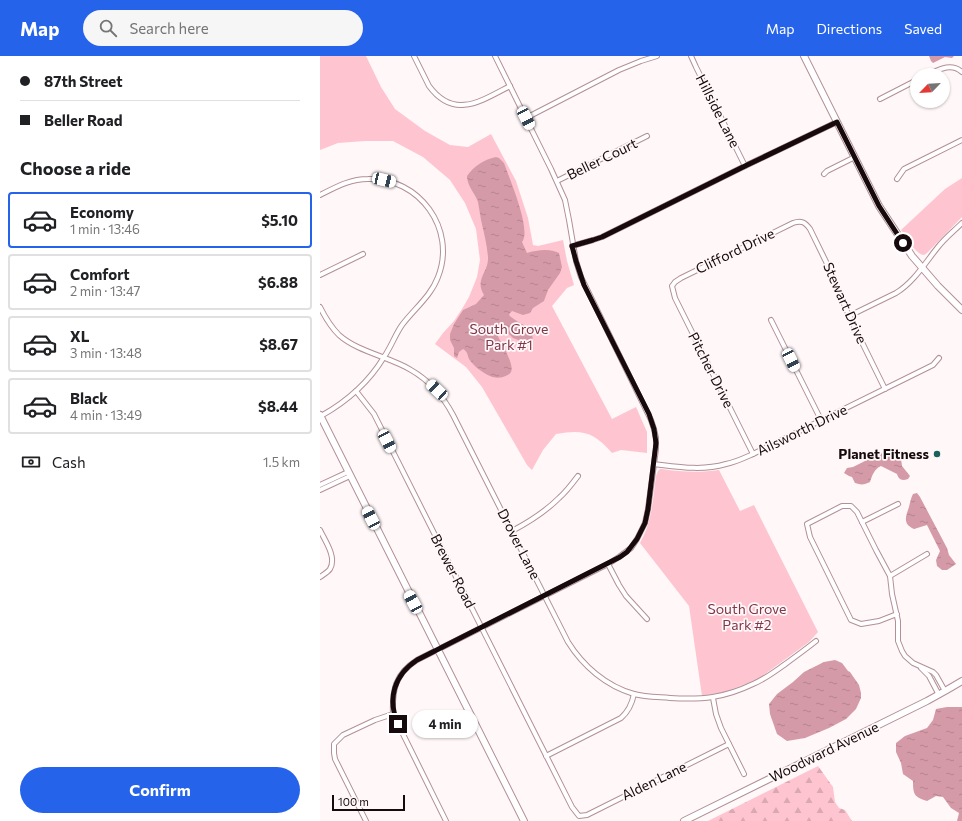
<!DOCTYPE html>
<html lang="en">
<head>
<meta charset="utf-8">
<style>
	body { margin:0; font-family:Commissioner,sans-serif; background:#f6f6f6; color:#202124; height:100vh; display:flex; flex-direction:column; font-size:15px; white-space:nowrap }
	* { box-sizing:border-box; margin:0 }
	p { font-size:13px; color:#757577 }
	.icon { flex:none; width:22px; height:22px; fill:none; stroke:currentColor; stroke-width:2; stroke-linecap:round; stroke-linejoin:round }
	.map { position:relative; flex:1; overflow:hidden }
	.details { display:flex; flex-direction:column; background:#fff; width:320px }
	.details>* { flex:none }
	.hud { display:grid; align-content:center; height:88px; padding:0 20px; background:#fff }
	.needle { width:26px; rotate:245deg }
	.controls { position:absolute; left:590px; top:12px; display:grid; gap:8px }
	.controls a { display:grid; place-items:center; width:40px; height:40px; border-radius:50%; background:#fff; box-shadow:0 1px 3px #0004; font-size:20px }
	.scale { position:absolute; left:12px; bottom:10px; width:73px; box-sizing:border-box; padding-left:4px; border:2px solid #160a0d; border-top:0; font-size:11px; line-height:14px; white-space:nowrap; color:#160a0d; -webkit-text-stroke:3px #fff7f8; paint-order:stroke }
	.end { position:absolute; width:18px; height:18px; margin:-9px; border:5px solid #160a0d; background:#fff; box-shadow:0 0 0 2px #fff }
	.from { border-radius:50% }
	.bubble { position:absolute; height:28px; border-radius:14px; background:#fff; box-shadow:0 1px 3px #0004; font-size:13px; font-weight:700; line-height:28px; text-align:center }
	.car { position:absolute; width:12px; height:24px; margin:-12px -6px; border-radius:5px; box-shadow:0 0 3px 1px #0007; background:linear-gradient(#fff 24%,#345 0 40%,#fff 0 76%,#345 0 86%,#fff 0) }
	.hud b { display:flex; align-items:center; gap:14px; height:38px; font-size:15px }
	.hud b+b { border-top:1px solid #e0e0e0 }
	.hud i { width:10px; height:10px; background:#202124 }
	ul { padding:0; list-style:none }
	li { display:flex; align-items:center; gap:12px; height:56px; margin:0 8px 6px; padding:0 12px; border:2px solid #e0e0e0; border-radius:4px }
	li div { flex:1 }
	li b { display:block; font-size:15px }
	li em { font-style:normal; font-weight:700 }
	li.current { border-color:#2563eb }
	li>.icon { width:36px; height:36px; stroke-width:1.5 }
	h2 { padding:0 20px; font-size:18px; line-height:48px }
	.pay { display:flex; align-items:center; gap:10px; height:44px; padding:0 20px; font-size:15px }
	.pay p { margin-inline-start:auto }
	.primary-button { display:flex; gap:8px; margin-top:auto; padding:8px 20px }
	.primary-button a { flex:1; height:46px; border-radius:24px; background:#2563eb; color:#fff; font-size:16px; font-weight:700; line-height:46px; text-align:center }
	header { display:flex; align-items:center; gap:24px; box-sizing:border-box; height:56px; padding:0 20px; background:#2563eb; color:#fff }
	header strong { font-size:19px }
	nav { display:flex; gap:22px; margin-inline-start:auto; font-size:14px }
	.search { width:280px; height:36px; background:#f6f6f6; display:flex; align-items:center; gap:10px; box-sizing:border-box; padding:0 14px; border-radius:22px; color:#757577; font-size:15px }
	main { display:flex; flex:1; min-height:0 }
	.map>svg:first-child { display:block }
</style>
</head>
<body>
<header>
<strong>Map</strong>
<div class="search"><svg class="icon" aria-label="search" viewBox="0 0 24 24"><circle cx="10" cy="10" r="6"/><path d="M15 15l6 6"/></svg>Search here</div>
<nav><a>Map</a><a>Directions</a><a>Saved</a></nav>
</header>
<main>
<section class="details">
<div class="hud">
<b><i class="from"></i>87th Street</b>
<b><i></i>Beller Road</b>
</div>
<h2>Choose a ride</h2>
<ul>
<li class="current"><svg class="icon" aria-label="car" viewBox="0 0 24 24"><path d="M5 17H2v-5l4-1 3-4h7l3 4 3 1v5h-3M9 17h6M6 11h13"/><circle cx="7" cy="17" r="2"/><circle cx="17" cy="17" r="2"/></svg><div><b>Economy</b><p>1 min · 13:46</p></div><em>$5.10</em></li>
<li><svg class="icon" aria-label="car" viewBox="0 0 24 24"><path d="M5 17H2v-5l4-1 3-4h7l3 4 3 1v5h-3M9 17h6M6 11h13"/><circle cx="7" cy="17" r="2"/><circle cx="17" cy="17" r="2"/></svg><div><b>Comfort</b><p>2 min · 13:47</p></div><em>$6.88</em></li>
<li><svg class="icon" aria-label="car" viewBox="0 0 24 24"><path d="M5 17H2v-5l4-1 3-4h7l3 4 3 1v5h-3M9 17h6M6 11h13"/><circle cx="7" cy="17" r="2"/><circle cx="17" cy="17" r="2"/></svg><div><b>XL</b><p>3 min · 13:48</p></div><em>$8.67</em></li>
<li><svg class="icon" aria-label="car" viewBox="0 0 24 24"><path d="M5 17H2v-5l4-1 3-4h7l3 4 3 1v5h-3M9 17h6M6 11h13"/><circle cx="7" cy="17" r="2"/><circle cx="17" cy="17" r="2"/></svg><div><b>Black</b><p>4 min · 13:49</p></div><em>$8.44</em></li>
</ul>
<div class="pay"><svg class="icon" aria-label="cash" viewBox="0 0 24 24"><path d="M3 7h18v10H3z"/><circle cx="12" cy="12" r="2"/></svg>Cash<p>1.5 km</p></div>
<div class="primary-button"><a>Confirm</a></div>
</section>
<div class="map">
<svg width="642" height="765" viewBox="0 0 642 765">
	<defs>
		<pattern id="forest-firs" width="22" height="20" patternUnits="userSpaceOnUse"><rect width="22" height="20" fill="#fec5d1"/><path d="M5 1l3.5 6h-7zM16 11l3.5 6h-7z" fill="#d9a8b2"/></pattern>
		<pattern id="water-ripples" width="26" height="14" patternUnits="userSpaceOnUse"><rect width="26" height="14" fill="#d59aa7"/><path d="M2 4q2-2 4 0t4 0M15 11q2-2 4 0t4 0" fill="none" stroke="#b6838f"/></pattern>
	</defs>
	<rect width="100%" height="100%" fill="#fff7f8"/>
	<g fill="#fec5d1">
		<path d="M0,0H46L61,31L75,53L105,75L130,89L148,91L171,78L196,125L208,162L213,189L218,190L243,184L247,205L254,229L247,232L232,250L292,363L316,351L327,376V397L301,394L292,397C274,376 263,373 236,378L223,394L212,414L207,409L162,331L146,311L115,288L123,277L134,265L142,253L149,241L157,221L160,204L156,173L145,147L130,124L103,101L73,85H45L18,87L0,94Z"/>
		<path d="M642,122V161L607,197L604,199C595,198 587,181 581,174L625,133Z"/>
		<path d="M340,413H342C361,416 380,417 399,414L420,455L434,449L498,576L489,586L441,621L428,627L405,636L382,640L369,550L320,487C332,466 333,443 336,420L338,415Z"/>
	</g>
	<path fill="url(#forest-firs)" d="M498,710L513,731L515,746L519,752L525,754L532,765H388Z"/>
	<g fill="url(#water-ripples)">
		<path d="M609,0H634L632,2L625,1L613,7L611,5Z"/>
		<path d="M176,101L179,102L184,107C189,122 212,174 202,186L207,197C216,194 230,192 239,197L242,211L240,217L228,234L224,245L213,252L210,257L203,259L192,255L190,257L189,259C197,268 216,270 212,285L206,287L193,282L190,279L181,274L178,275L177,278C180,286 195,308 191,316C189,319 186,320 183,321C174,324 165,318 157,312C155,310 151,306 149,303C147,298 148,296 143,293L139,296L137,302L134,300V292L130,284V278L134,268L143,254L156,248L164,239C154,223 169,216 168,201C167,189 164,177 161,164C160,158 159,152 158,146C155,137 147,130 147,120C154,110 163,104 176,101Z"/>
		<path d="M571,392H576L580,396L582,410L590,420L588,423C582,425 579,424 577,418L561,410C554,413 552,420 550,426C544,429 541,429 535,427L532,421L529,420L524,417L527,412L533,411L549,403H555L564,395Z"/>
		<path d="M597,437L600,441L627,492L629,499L636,508L627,514H622L617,510L616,504L620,495L607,469L594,473C582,468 586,460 589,451C590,446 591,442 593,438Z"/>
		<path d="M515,604L522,607L528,615L530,616L539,629L541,637V642L536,653L526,663L509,672L485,682L467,685L457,678L450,658L449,648L457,638L473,626L484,616L504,606Z"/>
		<path d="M627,651H642V765H637L639,757L631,752L623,741L616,740L607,745C594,741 593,738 593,725L583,718L581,707L576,696V687L585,680L607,672L613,664L616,653Z"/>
	</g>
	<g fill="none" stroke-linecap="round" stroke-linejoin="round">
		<defs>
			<g id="street">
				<path d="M94,0L109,30C134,64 161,45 190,30"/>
				<path d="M371,0L376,11L425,110"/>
				<path d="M607,19C618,14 631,6 642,16"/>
				<path d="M560,43L597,24"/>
				<path d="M206,62L299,14L321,5L337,0"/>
				<path d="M504,118L507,115L535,101"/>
				<path d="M577,123L584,113L642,84"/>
				<path d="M237,125L327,80"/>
				<path d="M0,139C16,131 30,123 48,123C99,121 137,173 118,221C111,240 94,253 82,269C75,279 71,291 64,301C49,326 26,346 1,360"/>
				<path d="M252,190L273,184L282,181L425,110L517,66"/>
				<path d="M0,219L43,198"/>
				<path d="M0,251C5,261 11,271 19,279C38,296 70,301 91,314C110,325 123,340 133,359L248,586C263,610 286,630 314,638C325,641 338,641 350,642C382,644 404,642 433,628C445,623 454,616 464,609C475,601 486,593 496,585"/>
				<path d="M529,260L576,237C594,226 605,207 618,191C625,182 634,175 642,167"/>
				<path d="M451,264L501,364"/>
				<path d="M36,335L54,358L252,751L259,760L267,759L409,688"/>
				<path d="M433,398L355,242L352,230L355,226L361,222L473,167C481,164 485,166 490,173L513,220L522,243L529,260L565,333"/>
				<path d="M334,408C359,411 382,415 406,408C416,406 424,402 433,398L607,312L613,309L619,302"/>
				<path d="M0,429L28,416"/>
				<path d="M0,434L30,420"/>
				<path d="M542,466L578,448"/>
				<path d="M0,474C5,485 17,501 10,513C8,516 3,519 0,521"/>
				<path d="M192,475C209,466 225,456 239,442C246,436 252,428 258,420"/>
				<path d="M288,508L299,529L306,540L327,563"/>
				<path d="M570,520L607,498"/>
				<path d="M577,558L559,565L541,568L531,564L490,481L487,468L522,450H531L537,456L556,494L570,520L572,538L578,565V585L582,595L585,600L593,607L613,616L616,619L625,635"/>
				<path d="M601,612L609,620L619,639"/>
				<path d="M393,642L396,658L401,672L424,718"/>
				<path d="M226,700L301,662C309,655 312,648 314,638"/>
				<path d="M46,765L15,703L14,697V688L23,679L55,664L73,658"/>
				<path d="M126,765L73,658C72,634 75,618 97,604L288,508L299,501L311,492L317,483L325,467L328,453L336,393V382L334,373L331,364L261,221L256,205L249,164L245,144L231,113L175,0"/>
			</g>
			<g id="secondary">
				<path d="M484,0L559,150L592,200L618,230L642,254"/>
				<path d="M0,359C67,495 137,629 204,765"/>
				<path d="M364,765L607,645L625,635L642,625"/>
			</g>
		</defs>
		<use href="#street" stroke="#b29097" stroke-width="6"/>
		<use href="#secondary" stroke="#b29097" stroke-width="8"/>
		<use href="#street" stroke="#fff" stroke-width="4"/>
		<use href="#secondary" stroke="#fff" stroke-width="6"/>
	</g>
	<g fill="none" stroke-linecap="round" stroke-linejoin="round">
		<path stroke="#160a0d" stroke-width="5" d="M78,668C67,643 74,619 97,604L300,501L307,496L317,483L325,467L328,453L336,387L334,373L329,358L264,229L256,205L252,190L273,184L282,181L425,110L517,66L559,150L583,187"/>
	</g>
	<circle fill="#18635b" stroke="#fff7f8" stroke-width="1.5" cx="617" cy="398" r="4"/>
	<g text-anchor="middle" stroke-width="3.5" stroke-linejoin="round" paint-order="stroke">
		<g font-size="14" fill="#160a0d" stroke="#fff7f8">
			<text transform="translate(398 55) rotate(63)" y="5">Hillside Lane</text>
			<text transform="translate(282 103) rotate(-26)" y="5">Beller Court</text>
			<text transform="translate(415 195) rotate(-26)" y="5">Clifford Drive</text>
			<text transform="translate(525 247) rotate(66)" y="5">Stewart Drive</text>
			<text transform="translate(391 314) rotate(63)" y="5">Pitcher Drive</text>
			<text transform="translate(482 374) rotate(-26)" y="5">Ailsworth Drive</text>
			<text transform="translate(199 488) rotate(63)" y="5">Drover Lane</text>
			<text transform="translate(133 515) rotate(63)" y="5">Brewer Road</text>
			<text transform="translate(504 696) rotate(-26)" y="5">Woodward Avenue</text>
			<text transform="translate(334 725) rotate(-26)" y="5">Alden Lane</text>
		</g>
		<g font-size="14" fill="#7f374b" stroke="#fff7f8">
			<text x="189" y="278">South Grove<tspan x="189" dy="16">Park #1</tspan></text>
			<text x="427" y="558">South Grove<tspan x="427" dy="16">Park #2</tspan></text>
		</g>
		<g font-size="14" font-weight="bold" fill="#160a0d" stroke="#fff7f8" text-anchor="end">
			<text x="609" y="403">Planet Fitness</text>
		</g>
	</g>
</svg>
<div class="controls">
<a><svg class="needle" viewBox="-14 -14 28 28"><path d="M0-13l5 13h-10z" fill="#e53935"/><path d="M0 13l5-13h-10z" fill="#757577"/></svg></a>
</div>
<div class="scale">100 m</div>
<i class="end from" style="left:583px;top:187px"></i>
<i class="end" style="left:78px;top:668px"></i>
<div class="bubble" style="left:92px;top:654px;width:66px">4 min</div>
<i class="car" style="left:206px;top:62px;rotate:153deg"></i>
<i class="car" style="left:64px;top:124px;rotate:103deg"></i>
<i class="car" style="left:471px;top:304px;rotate:154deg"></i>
<i class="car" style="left:117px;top:334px;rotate:313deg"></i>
<i class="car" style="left:67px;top:385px;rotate:153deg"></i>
<i class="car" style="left:51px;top:462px;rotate:333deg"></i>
<i class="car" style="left:93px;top:546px;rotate:332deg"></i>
</div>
</main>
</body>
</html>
